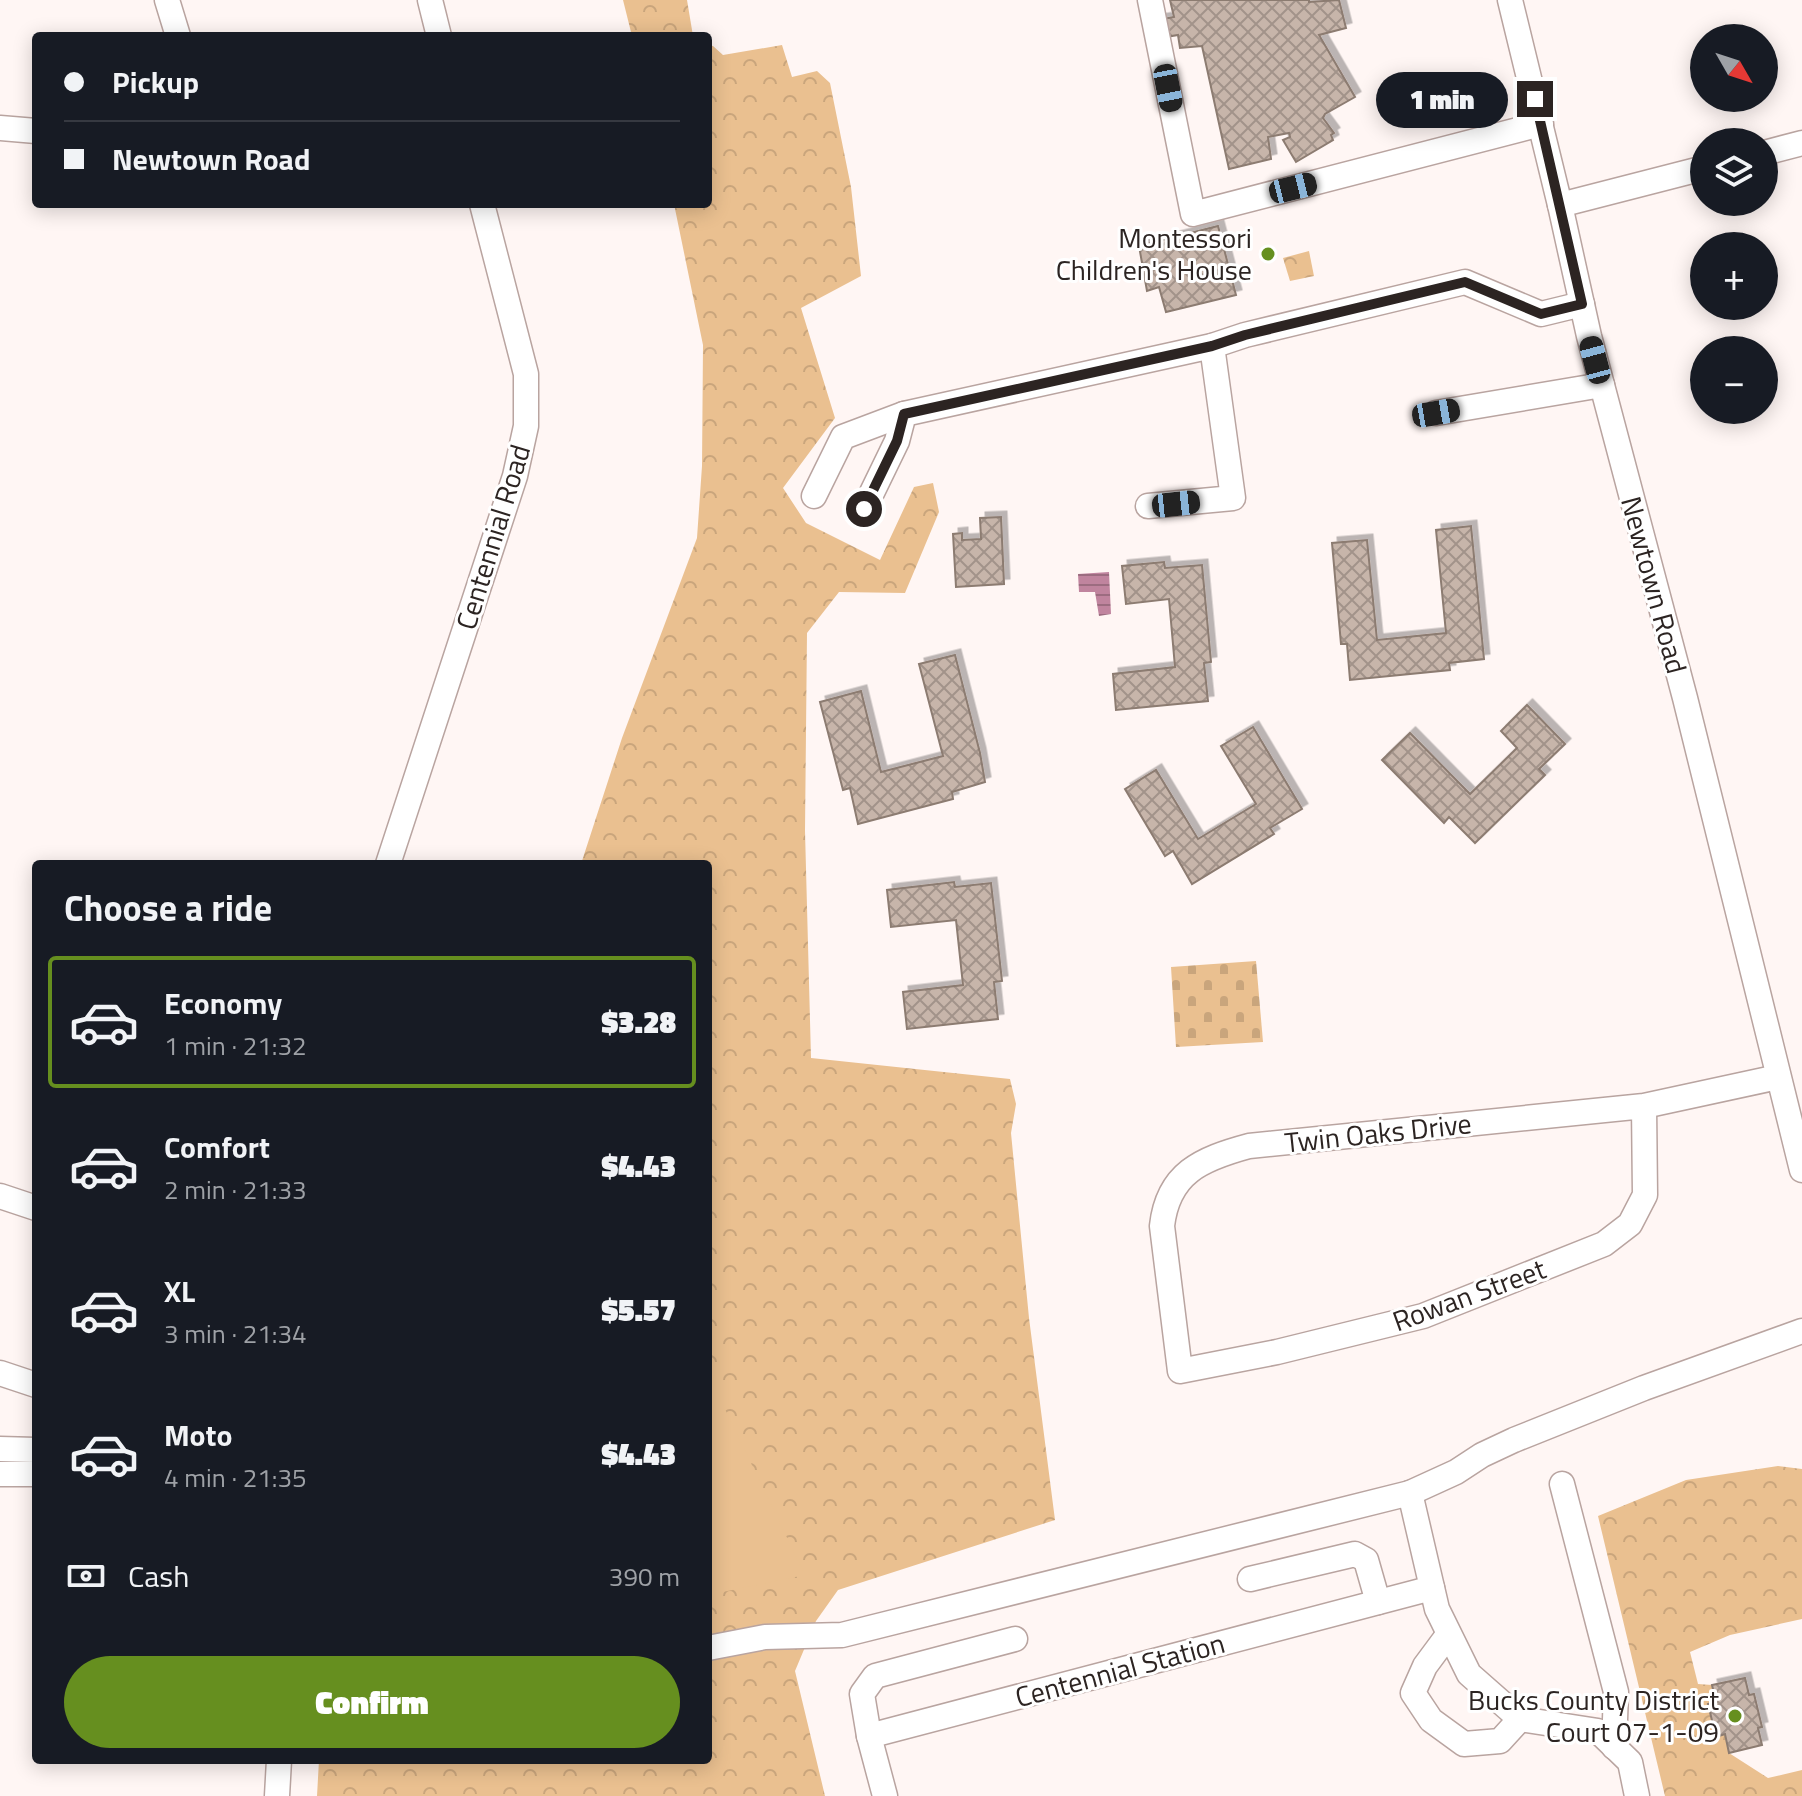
<!DOCTYPE html>
<html lang="en">
<head>
<meta charset="utf-8">
<style>
	body { margin:0; font-family:"Titillium Web",sans-serif; background:#20242c; color:#f1f3f6; height:100vh; display:flex; flex-direction:column; font-size:30px; white-space:nowrap }
	* { box-sizing:border-box; margin:0 }
	p { font-size:26px; color:#9ea1a6 }
	.icon { flex:none; width:44px; height:44px; fill:none; stroke:currentColor; stroke-width:2; stroke-linecap:round; stroke-linejoin:round }
	.map { position:relative; flex:1; overflow:hidden }
	.sheet { position:absolute; left:32px; top:860px; width:680px; height:904px; display:flex; flex-direction:column; background:#171b24; border-radius:8px; box-shadow:0 4px 20px #0003 }
	.sheet>* { flex:none }
	.top-card { position:absolute; left:32px; top:32px; width:680px; height:176px; border-radius:8px; box-shadow:0 4px 20px #0003; display:grid; align-content:center; height:176px; padding:0 32px; background:#171b24 }
	.needle { width:52px; rotate:129deg }
	.buttons { position:absolute; left:1690px; top:24px; display:grid; gap:16px }
	.buttons a { display:grid; place-items:center; width:88px; height:88px; border-radius:50%; background:#171b24; box-shadow:0 4px 20px #0003; font-size:40px }
	.end { position:absolute; width:36px; height:36px; margin:-18px; border:10px solid #2c2422; background:#fff; box-shadow:0 0 0 4px #fff }
	.from { border-radius:50% }
	.bubble { position:absolute; height:56px; border-radius:28px; background:#171b24; box-shadow:0 4px 20px #0003; font-size:26px; font-weight:800; line-height:56px; text-align:center }
	.car { position:absolute; width:24px; height:48px; margin:-24px -12px; border-radius:10px; box-shadow:0 0 6px 2px #0007; background:linear-gradient(#222 24%,#8ab4d8 0 40%,#222 0 76%,#8ab4d8 0 86%,#222 0) }
	.top-card b { display:flex; align-items:center; gap:28px; height:76px; font-size:30px }
	.top-card b+b { border-top:2px solid #363941 }
	.top-card i { width:20px; height:20px; background:#f1f3f6 }
	ul { padding:0; list-style:none }
	li { display:flex; align-items:center; gap:24px; height:132px; margin:0 16px 12px; padding:0 16px; border:4px solid transparent; border-radius:8px }
	li div { flex:1 }
	li b { display:block; font-size:30px }
	li em { font-style:normal; font-weight:800 }
	li.selected { border-color:#668f1f }
	li>.icon { width:72px; height:72px; stroke-width:1.5 }
	h2 { padding:0 32px; font-size:36px; line-height:96px }
	.pay { display:flex; align-items:center; gap:20px; height:88px; padding:0 32px; font-size:30px }
	.pay p { margin-inline-start:auto }
	.button { display:flex; gap:16px; margin-top:auto; padding:16px 32px }
	.button a { flex:1; height:92px; border-radius:48px; background:#668f1f; color:#fff; font-size:32px; font-weight:800; line-height:92px; text-align:center }
	.map>svg:first-child { display:block }
</style>
</head>
<body>
<div class="map">
<svg width="1802" height="1796" viewBox="0 0 1802 1796">
	<defs>
		<pattern id="forest-crowns" width="20" height="18" patternUnits="userSpaceOnUse" patternTransform="scale(2)"><rect width="20" height="18" fill="#eac090"/><path d="M2 6a3 3 0 1 1 6 0M12 15a3 3 0 1 1 6 0" fill="none" stroke="#c9a57c"/></pattern>
		<pattern id="cemetery-stones" width="16" height="16" patternUnits="userSpaceOnUse" patternTransform="scale(2)"><rect width="16" height="16" fill="#eac090"/><path d="M2 7V4a2 2 0 0 1 4 0v3zM10 15v-3a2 2 0 0 1 4 0v3z" fill="#c9a57c"/></pattern>
		<pattern id="water-rules" width="6" height="5" patternUnits="userSpaceOnUse" patternTransform="scale(2)"><rect width="6" height="5" fill="#c0849e"/><path d="M0 2.5h6" fill="none" stroke="#9c6c80"/></pattern>
		<pattern id="building-cross-hatch" width="8" height="8" patternUnits="userSpaceOnUse" patternTransform="scale(2)"><rect width="8" height="8" fill="#c7b5aa"/><path d="M0 0l8 8M0 8l8-8" fill="none" stroke="#a2938a"/></pattern>
		<filter id="shadow"><feDropShadow dx="5.5" dy="-5.5" stdDeviation="0" flood-color="#0004"/></filter>
	</defs>
	<rect width="100%" height="100%" fill="#fff6f4"/>
	<g fill="url(#forest-crowns)">
		<path d="M623,0H687L693,36H632Z"/>
		<path d="M708,45L713,46L723,55L782,45L792,77L817,71L830,83L851,187L861,276L801,308L835,418L783,488L806,523L880,560L914,487L933,483L939,512L905,593L839,592L807,633L805,831L811,1058L1010,1079L1016,1104L1011,1133L1029,1318L1055,1520L838,1590L816,1621L795,1671L825,1796H317L319,1760H708V864H581L622,738L697,538L702,466L703,345L674,204H708Z"/>
		<path d="M1309,251L1314,276L1290,281L1283,258Z"/>
		<path d="M1778,1466L1802,1469V1619L1730,1635L1690,1652L1698,1684L1712,1685L1716,1702L1708,1705L1716,1736L1725,1734L1729,1753L1768,1778L1802,1770V1796H1665L1598,1516L1686,1480Z"/>
	</g>
	<path fill="url(#cemetery-stones)" d="M1256,961L1263,1042L1176,1047L1171,967Z"/>
	<path fill="#eac090" d="M708,1374L805,1575L708,1595Z"/>
	<path fill="url(#water-rules)" d="M1109,572L1111,614L1099,616L1095,592H1079L1078,574Z"/>
	<g fill="url(#building-cross-hatch)" stroke="#8c7b71" stroke-width="2" filter="url(#shadow)">
		<path d="M1170,0H1309V2L1339,0L1346,28L1319,35L1355,97L1325,114L1323,118L1334,133L1331,135L1333,140L1296,162L1283,140L1290,137L1289,133L1268,137L1271,159L1229,169L1202,46L1180,48L1178,35L1160,38L1157,20L1174,17Z"/>
		<path d="M1218,226L1236,295L1166,312L1159,287L1147,291L1139,246Z"/>
		<path d="M1001,517L1004,584L956,587L953,534L962,533V540L981,539L980,518Z"/>
		<path d="M1471,526L1484,659L1449,663L1450,670L1350,680L1347,644H1341L1332,543L1367,540L1377,640L1446,633L1436,530Z"/>
		<path d="M1164,562L1165,568L1202,565L1211,662L1204,663L1208,701L1116,710L1113,674L1175,667L1169,599L1126,604L1122,566Z"/>
		<path d="M955,655L980,753L985,782L952,792L953,799L858,824L850,788L843,790L820,702L861,691L881,772L943,756L919,664Z"/>
		<path d="M1527,705L1565,744L1539,769L1545,775L1475,843L1449,817L1444,823L1382,760L1410,733L1470,794L1517,748L1501,731Z"/>
		<path d="M1253,727L1302,809L1270,828L1274,834L1192,884L1173,851L1165,856L1125,789L1156,770L1198,839L1256,804L1221,746Z"/>
		<path d="M954,882L955,887L991,883L1002,981L994,982L998,1019L907,1029L903,992L963,985L956,920L891,927L887,890Z"/>
		<path d="M1745,1678L1749,1695L1754,1694L1762,1727L1758,1728L1762,1745L1729,1753L1725,1734L1716,1737L1708,1704L1716,1702L1712,1685Z"/>
	</g>
	<g fill="none" stroke-linecap="round" stroke-linejoin="round">
		<defs>
			<g id="minor">
				<path d="M167,0L178,36"/>
				<path d="M430,0L439,36"/>
				<path d="M1150,0L1193,214L1541,124"/>
				<path d="M1510,0L1560,205L1589,336L1685,698L1802,1170"/>
				<path d="M0,128L36,131"/>
				<path d="M1764,153L1802,143"/>
				<path d="M1560,205L1704,168"/>
				<path d="M1436,413L1602,385"/>
				<path d="M814,496L843,437L904,414"/>
				<path d="M1148,506L1233,498L1212,346L1245,335L1465,282L1541,314L1582,304"/>
				<path d="M864,509L897,441L904,414L1212,346"/>
				<path d="M388,864L515,476L526,426V374L482,204"/>
				<path d="M1644,1106L1645,1195L1630,1224L1604,1244L1423,1316L1277,1352L1180,1371L1162,1226C1168,1173 1201,1159 1249,1146L1644,1106L1778,1077"/>
				<path d="M0,1196L36,1208"/>
				<path d="M0,1373L36,1385"/>
				<path d="M0,1449L36,1450"/>
				<path d="M0,1474H36"/>
				<path d="M1562,1484L1616,1692L1614,1747"/>
				<path d="M1410,1493L1437,1609L1469,1674L1520,1719L1598,1731L1630,1762L1637,1796"/>
				<path d="M1250,1579L1355,1554L1366,1560L1378,1602"/>
				<path d="M1448,1635L1425,1666L1413,1693L1431,1720L1464,1744L1500,1741L1520,1719"/>
				<path d="M708,1648L765,1637L842,1635L1410,1493L1456,1472L1482,1455L1514,1440L1644,1388L1802,1331"/>
				<path d="M869,1736L862,1694L875,1676L1015,1639"/>
				<path d="M277,1796L279,1760"/>
				<path d="M885,1796L869,1736L1432,1588"/>
			</g>
		</defs>
		<use href="#minor" stroke="#b9a4a0" stroke-width="27"/>
		<use href="#minor" stroke="#fff" stroke-width="24"/>
	</g>
	<g fill="none" stroke-linecap="round" stroke-linejoin="round">
		<path stroke="#2c2422" stroke-width="10" d="M864,509L897,441L904,414L1212,346L1245,335L1465,282L1541,314L1582,304L1535,99"/>
	</g>
	<g fill="#668f1f" stroke="#fff" stroke-width="3">
		<circle cx="1268" cy="254" r="8"/>
		<circle cx="1735" cy="1716" r="8"/>
	</g>
	<g text-anchor="middle" stroke-width="6" stroke-linejoin="round" paint-order="stroke">
		<g font-size="28" fill="#2c2422" stroke="#fff" text-anchor="end">
			<text x="1252" y="248">Montessori<tspan x="1252" dy="32">Children's House</tspan></text>
			<text x="1719" y="1710">Bucks County District<tspan x="1719" dy="32">Court 07-1-09</tspan></text>
		</g>
		<g font-size="28" fill="#2c2422" stroke="#fff">
			<text transform="translate(493 537) rotate(-73)" y="10">Centennial Road</text>
			<text transform="translate(1654 585) rotate(75)" y="10">Newtown Road</text>
			<text transform="translate(1378 1133) rotate(-6)" y="10">Twin Oaks Drive</text>
			<text transform="translate(1469 1295) rotate(-20)" y="10">Rowan Street</text>
			<text transform="translate(1120 1670) rotate(-15)" y="10">Centennial Station</text>
		</g>
	</g>
</svg>
<div class="buttons">
<a><svg class="needle" viewBox="-14 -14 28 28"><path d="M0-13l5 13h-10z" fill="#e53935"/><path d="M0 13l5-13h-10z" fill="#9ea1a6"/></svg></a>
<a><svg class="icon" aria-label="layers" viewBox="0 0 24 24"><path d="M12 4l9 5-9 5-9-5zM3 14l9 5 9-5"/></svg></a>
<a>+</a>
<a>−</a>
</div>
<i class="end from" style="left:864px;top:509px"></i>
<i class="end" style="left:1535px;top:99px"></i>
<div class="bubble" style="left:1376px;top:72px;width:132px">1 min</div>
<i class="car" style="left:1168px;top:88px;rotate:169deg"></i>
<i class="car" style="left:1293px;top:188px;rotate:76deg"></i>
<i class="car" style="left:1595px;top:360px;rotate:345deg"></i>
<i class="car" style="left:1436px;top:413px;rotate:80deg"></i>
<i class="car" style="left:1176px;top:504px;rotate:84deg"></i>
<div class="top-card">
<b><i class="from"></i>Pickup</b>
<b><i></i>Newtown Road</b>
</div>
<section class="sheet">
<h2>Choose a ride</h2>
<ul>
<li class="selected"><svg class="icon" aria-label="car" viewBox="0 0 24 24"><path d="M5 17H2v-5l4-1 3-4h7l3 4 3 1v5h-3M9 17h6M6 11h13"/><circle cx="7" cy="17" r="2"/><circle cx="17" cy="17" r="2"/></svg><div><b>Economy</b><p>1 min · 21:32</p></div><em>$3.28</em></li>
<li><svg class="icon" aria-label="car" viewBox="0 0 24 24"><path d="M5 17H2v-5l4-1 3-4h7l3 4 3 1v5h-3M9 17h6M6 11h13"/><circle cx="7" cy="17" r="2"/><circle cx="17" cy="17" r="2"/></svg><div><b>Comfort</b><p>2 min · 21:33</p></div><em>$4.43</em></li>
<li><svg class="icon" aria-label="car" viewBox="0 0 24 24"><path d="M5 17H2v-5l4-1 3-4h7l3 4 3 1v5h-3M9 17h6M6 11h13"/><circle cx="7" cy="17" r="2"/><circle cx="17" cy="17" r="2"/></svg><div><b>XL</b><p>3 min · 21:34</p></div><em>$5.57</em></li>
<li><svg class="icon" aria-label="car" viewBox="0 0 24 24"><path d="M5 17H2v-5l4-1 3-4h7l3 4 3 1v5h-3M9 17h6M6 11h13"/><circle cx="7" cy="17" r="2"/><circle cx="17" cy="17" r="2"/></svg><div><b>Moto</b><p>4 min · 21:35</p></div><em>$4.43</em></li>
</ul>
<div class="pay"><svg class="icon" aria-label="cash" viewBox="0 0 24 24"><path d="M3 7h18v10H3z"/><circle cx="12" cy="12" r="2"/></svg>Cash<p>390 m</p></div>
<div class="button"><a>Confirm</a></div>
</section>
</div>
</body>
</html>
